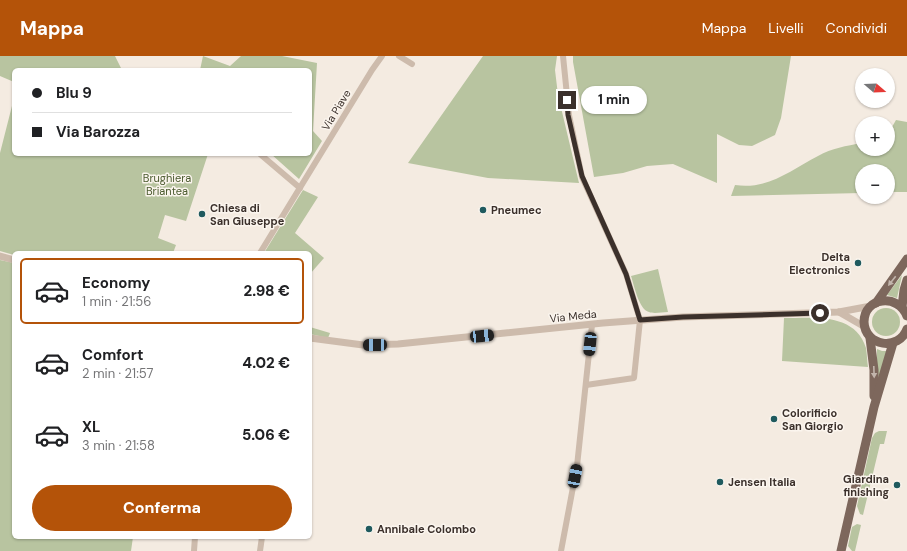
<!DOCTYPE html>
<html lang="it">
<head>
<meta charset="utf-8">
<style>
	body { margin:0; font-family:"DM Sans",sans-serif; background:#f6f6f6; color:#202124; height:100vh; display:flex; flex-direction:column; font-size:15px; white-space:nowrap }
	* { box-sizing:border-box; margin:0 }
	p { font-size:13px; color:#757577 }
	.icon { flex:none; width:22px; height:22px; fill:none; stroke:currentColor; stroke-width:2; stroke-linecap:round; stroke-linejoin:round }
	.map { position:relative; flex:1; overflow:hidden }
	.panel { position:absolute; left:12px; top:195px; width:300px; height:288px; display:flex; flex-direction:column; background:#fff; border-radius:6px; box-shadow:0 1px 3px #0004 }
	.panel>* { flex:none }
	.top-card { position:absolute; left:12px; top:12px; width:300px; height:88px; border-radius:6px; box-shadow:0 1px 3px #0004; display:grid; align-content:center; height:88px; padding:0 20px; background:#fff }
	.needle { width:26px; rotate:109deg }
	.controls { position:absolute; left:855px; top:12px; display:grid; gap:8px }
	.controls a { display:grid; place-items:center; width:40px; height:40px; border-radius:50%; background:#fff; box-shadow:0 1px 3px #0004; font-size:20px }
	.end { position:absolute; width:18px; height:18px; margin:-9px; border:5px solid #3b302b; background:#fff; box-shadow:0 0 0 2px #fff }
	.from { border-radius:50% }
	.bubble { position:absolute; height:28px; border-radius:14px; background:#fff; box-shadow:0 1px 3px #0004; font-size:13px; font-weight:800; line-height:28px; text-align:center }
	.car { position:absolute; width:12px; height:24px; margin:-12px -6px; border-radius:5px; box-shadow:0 0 3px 1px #0007; background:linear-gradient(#222 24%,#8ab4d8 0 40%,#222 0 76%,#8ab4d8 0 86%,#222 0) }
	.top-card b { display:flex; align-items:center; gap:14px; height:38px; font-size:15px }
	.top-card b+b { border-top:1px solid #e0e0e0 }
	.top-card i { width:10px; height:10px; background:#202124 }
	ul { padding:7px 0 0; list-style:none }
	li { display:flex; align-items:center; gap:12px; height:66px; margin:0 8px 6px; padding:0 12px; border:2px solid transparent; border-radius:6px }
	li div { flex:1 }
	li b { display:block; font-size:15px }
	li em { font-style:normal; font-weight:800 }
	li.selected { border-color:#b45309 }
	li>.icon { width:36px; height:36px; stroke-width:1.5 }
	.button { display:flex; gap:8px; margin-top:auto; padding:8px 20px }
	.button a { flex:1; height:46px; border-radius:24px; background:#b45309; color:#fff; font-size:16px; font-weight:800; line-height:46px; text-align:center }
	header { display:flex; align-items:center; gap:24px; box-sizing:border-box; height:56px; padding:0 20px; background:#b45309; color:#fff }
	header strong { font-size:19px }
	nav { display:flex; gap:22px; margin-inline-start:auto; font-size:14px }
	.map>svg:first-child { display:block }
</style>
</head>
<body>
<header>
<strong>Mappa</strong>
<nav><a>Mappa</a><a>Livelli</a><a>Condividi</a></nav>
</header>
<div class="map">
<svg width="907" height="495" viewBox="0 0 907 495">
	<rect width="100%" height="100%" fill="#f4ebe1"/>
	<g fill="#b8c4a0">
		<path d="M0,0H115L122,14H14V26L0,20Z"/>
		<path d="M203,0L230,10L241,0H282L317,7L313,75L322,85L299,123L271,98H310V14H200Z"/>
		<path d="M483,0H557L555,14L558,39L579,127L488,122L408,107Z"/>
		<path d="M573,0H791L781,62L775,79L752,90L739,89L717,78V127L673,108L647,110L623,117L594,121L573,6Z"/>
		<path d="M14,42V98H208L186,165L165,159L158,182L176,189L173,197H14V199L0,195V97Z"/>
		<path d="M896,64L907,66V136H888V115H862V137L731,140L735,129C768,134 791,114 818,100C832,92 846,90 862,87V93H888V78Z"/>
		<path d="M303,134L318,141L295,177L324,202L310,218V197H264Z"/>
		<path d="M0,204L14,207V481H133L131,495H0Z"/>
		<path d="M658,213L668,256C662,256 654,258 649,256C639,254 634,229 631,220Z"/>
		<path d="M902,219L897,242L887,239Z"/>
		<circle cx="886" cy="266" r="14"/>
		<path d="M784,262C813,262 855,256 866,292C867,298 867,305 868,311L782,305Z"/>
		<path d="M310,271L330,277L328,282L310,278Z"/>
		<path d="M877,293L882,295H888L877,330Z"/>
		<path d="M879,375H887L884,388H880L863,459L860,458L857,450L872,382L875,377Z"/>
		<path d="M857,468L861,469L855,495H852L848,490L852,471Z"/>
	</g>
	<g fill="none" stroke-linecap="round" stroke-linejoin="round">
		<g stroke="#cdbbac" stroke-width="6">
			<path d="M399,0L412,8"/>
			<path d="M563,0L569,59L582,121L626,218L640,264L634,322L586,329"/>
			<path d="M260,98L300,132"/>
			<path d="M260,197L372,14L382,0"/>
			<path d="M194,495L195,481"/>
			<path d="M260,495L262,481"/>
			<path d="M561,495L577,410L592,269"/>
		</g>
		<g stroke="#cdbbac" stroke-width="7">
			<path d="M0,200L14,204"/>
			<path d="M839,256L865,271"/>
			<path d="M310,282L363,289L398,288L603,267L683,261L839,256L871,250"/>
		</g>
		<g stroke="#7d675c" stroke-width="9">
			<path d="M876,247L907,203"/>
			<path d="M902,251L904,234L907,224"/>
			<path d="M907,260C898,237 864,241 864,266C865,291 899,295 907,273"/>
			<path d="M870,282L874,314V340"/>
			<path d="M841,495L874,351L893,287"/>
		</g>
	</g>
	<defs><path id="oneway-solid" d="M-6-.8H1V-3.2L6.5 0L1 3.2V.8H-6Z"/></defs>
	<g fill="#c2b5ac">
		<use href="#oneway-solid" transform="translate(892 225) rotate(128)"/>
		<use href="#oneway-solid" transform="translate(874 316) rotate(88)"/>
	</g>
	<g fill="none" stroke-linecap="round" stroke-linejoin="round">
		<path stroke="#3b302b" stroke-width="5" d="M567,44L568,59L582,120L626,218L640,264L683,261L820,257"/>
	</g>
	<g fill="#1f5a5e" stroke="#fbf5ee" stroke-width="1.5">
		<circle cx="483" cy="154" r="4"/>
		<circle cx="202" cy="158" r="4"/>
		<circle cx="858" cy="207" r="4"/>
		<circle cx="774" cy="363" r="4"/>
		<circle cx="720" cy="426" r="4"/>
		<circle cx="897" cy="429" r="4"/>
		<circle cx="369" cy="473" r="4"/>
	</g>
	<g text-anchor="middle" stroke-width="3" stroke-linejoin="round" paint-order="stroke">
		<g font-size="11" fill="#3b302b" stroke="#fbf5ee">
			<text transform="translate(336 54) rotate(-59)" y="4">Via Piave</text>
			<text transform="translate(573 260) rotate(-6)" y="4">Via Meda</text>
		</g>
		<g font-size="11" fill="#4a5a2e" stroke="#fbf5ee">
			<text x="167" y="126">Brughiera<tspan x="167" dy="13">Briantea</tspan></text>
		</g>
		<g font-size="11" font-weight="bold" fill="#3b302b" stroke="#fbf5ee" text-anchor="start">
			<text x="210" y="156">Chiesa di<tspan x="210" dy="13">San Giuseppe</tspan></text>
			<text x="491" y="158">Pneumec</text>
			<text x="850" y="205" text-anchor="end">Delta<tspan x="850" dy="13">Electronics</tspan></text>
			<text x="782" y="361">Colorificio<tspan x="782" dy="13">San Giorgio</tspan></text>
			<text x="889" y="427" text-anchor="end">Giardina<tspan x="889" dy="13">finishing</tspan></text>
			<text x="728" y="430">Jensen Italia</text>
			<text x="377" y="477">Annibale Colombo</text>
		</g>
	</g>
</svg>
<div class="controls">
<a><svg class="needle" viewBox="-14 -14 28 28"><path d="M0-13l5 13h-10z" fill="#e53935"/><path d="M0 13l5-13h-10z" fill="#757577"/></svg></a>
<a>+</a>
<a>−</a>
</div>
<i class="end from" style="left:820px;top:257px"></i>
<i class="end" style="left:567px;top:44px"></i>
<div class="bubble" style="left:581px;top:30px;width:66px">1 min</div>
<i class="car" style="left:482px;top:280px;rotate:84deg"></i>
<i class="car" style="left:590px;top:288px;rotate:186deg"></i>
<i class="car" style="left:375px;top:289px;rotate:269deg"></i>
<i class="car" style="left:575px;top:420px;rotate:11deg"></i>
<div class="top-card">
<b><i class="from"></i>Blu 9</b>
<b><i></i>Via Barozza</b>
</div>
<section class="panel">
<ul>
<li class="selected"><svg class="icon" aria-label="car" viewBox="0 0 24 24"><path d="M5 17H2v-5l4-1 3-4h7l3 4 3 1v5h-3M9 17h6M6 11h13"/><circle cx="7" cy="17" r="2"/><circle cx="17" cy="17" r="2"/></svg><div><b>Economy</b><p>1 min · 21:56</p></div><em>2.98 €</em></li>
<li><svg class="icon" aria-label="car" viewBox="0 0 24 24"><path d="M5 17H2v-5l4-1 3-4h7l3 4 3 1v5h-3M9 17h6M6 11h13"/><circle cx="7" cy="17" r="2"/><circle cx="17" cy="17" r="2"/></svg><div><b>Comfort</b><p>2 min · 21:57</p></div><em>4.02 €</em></li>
<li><svg class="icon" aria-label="car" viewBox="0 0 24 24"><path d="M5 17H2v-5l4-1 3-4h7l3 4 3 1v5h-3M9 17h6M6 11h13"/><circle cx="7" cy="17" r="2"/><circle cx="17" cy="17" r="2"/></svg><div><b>XL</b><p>3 min · 21:58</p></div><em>5.06 €</em></li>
</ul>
<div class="button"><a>Conferma</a></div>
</section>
</div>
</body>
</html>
